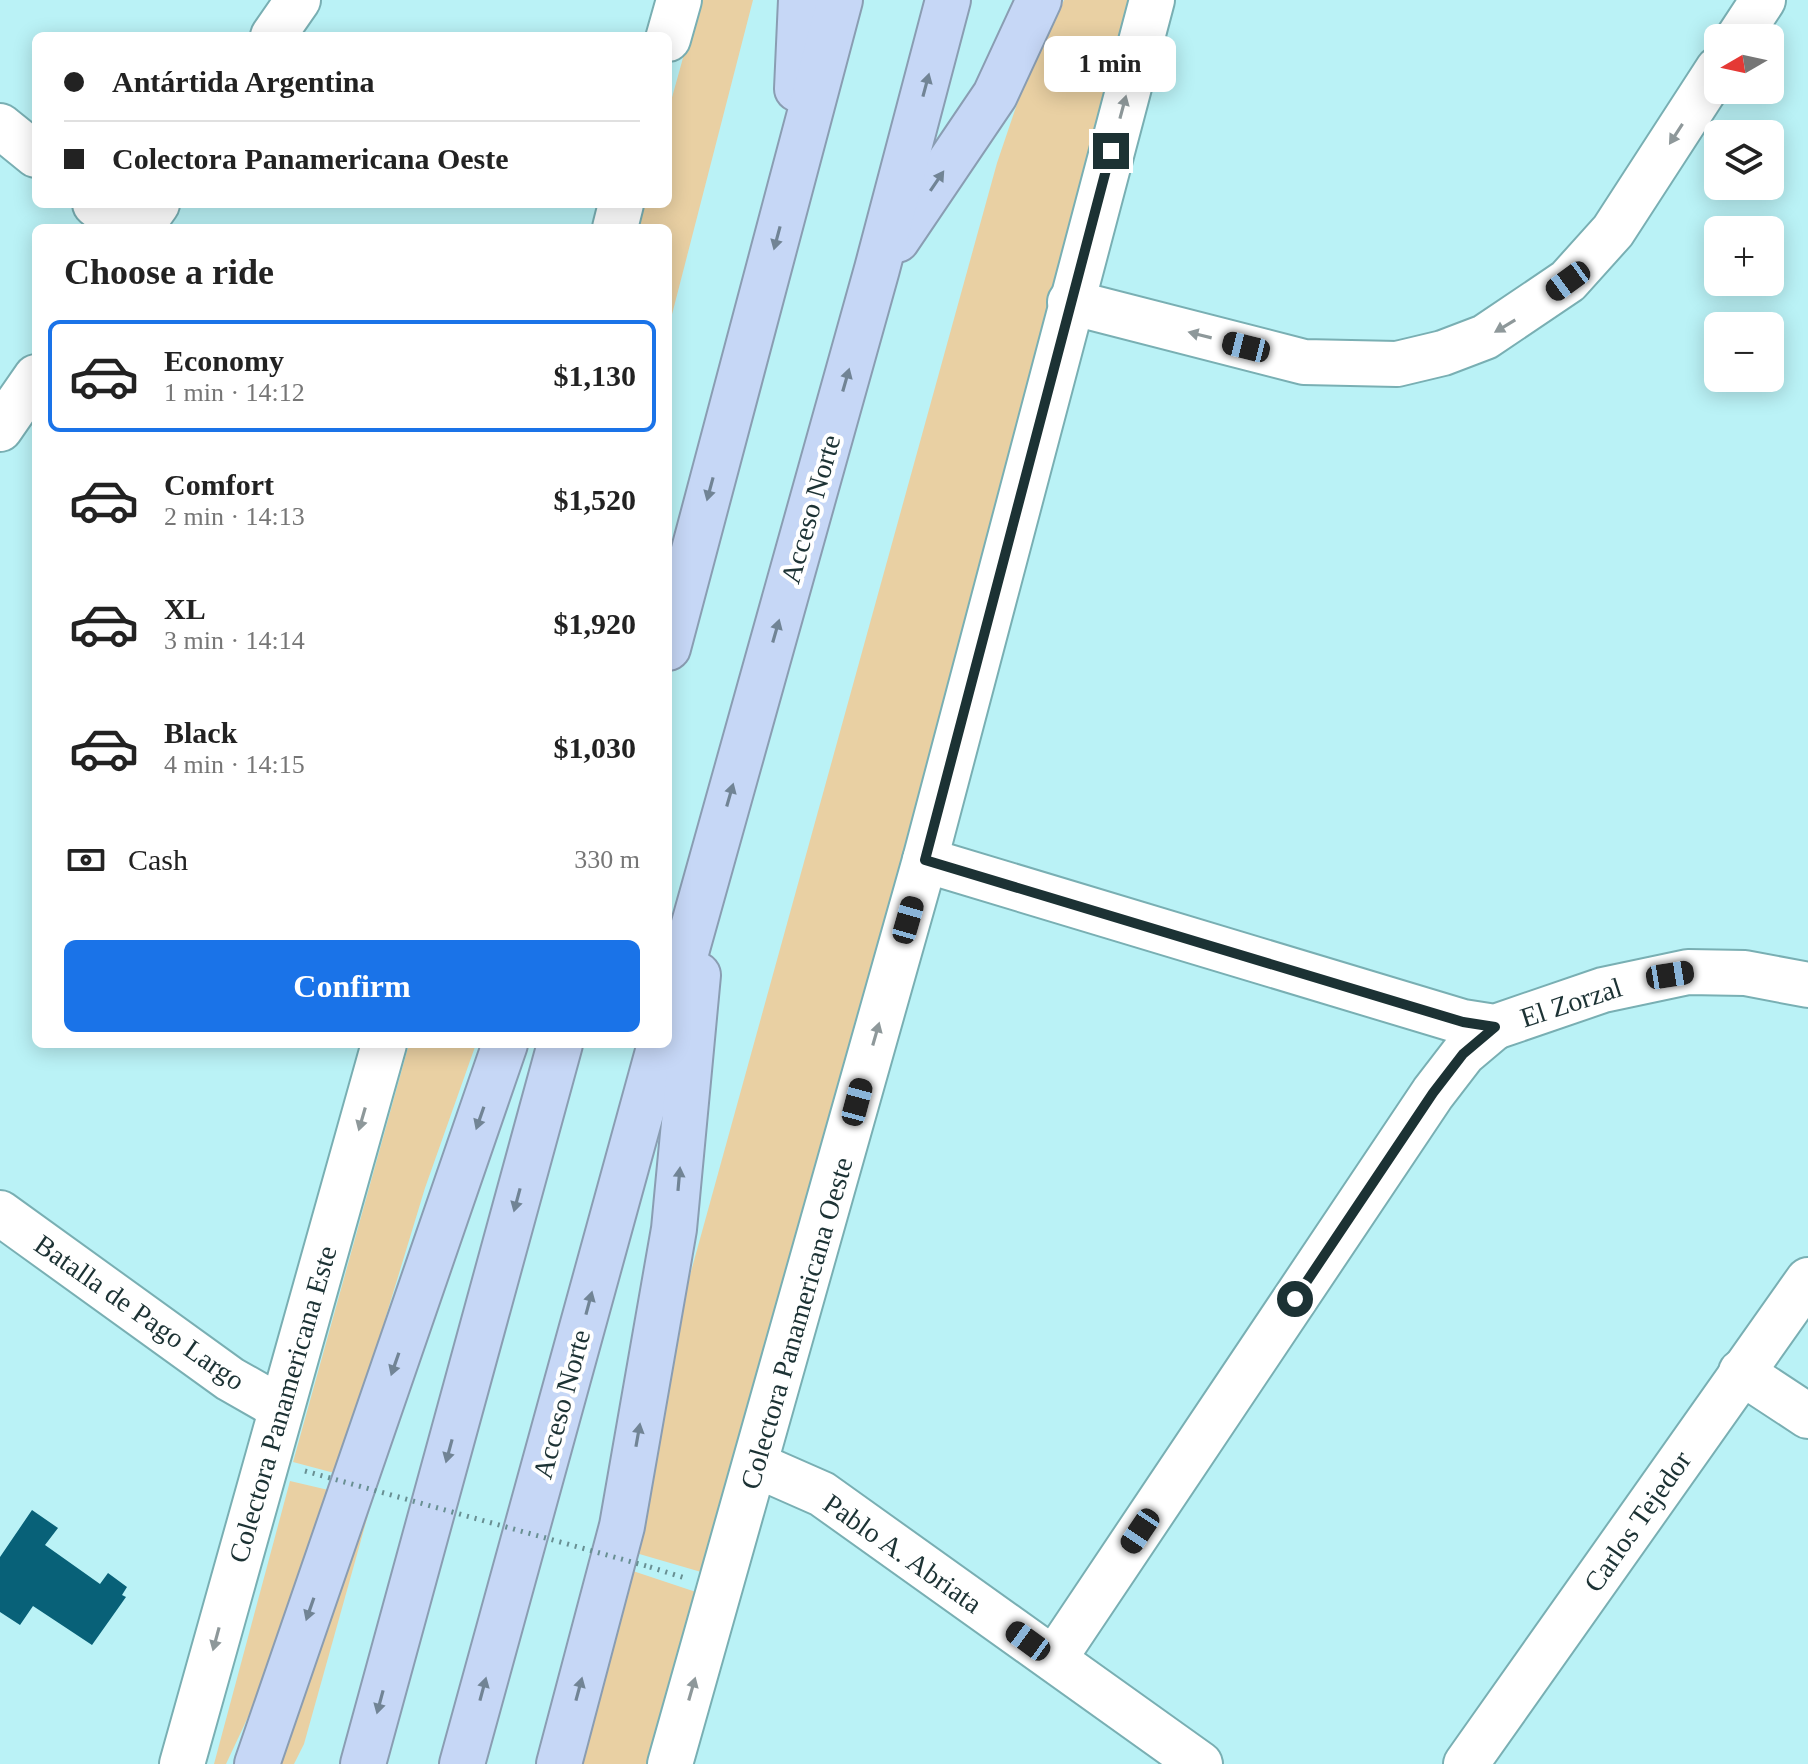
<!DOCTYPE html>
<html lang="en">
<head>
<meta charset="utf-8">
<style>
	body { margin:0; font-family:Georgia,serif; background:#f6f6f6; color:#222; height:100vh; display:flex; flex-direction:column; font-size:30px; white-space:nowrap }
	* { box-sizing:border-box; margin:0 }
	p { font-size:26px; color:#767676 }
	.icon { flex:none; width:44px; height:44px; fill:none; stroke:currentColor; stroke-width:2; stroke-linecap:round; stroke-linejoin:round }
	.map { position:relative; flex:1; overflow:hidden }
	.drawer { position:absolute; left:32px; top:224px; width:640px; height:824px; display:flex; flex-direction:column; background:#fff; border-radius:12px; box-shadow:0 4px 20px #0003 }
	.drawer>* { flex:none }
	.banner { position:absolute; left:32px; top:32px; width:640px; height:176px; border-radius:12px; box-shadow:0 4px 20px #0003; display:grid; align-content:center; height:176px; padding:0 32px; background:#fff }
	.needle { width:52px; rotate:261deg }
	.fabs { position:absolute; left:1704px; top:24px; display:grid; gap:16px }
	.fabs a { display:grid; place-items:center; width:80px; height:80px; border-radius:12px; background:#fff; box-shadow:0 4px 20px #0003; font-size:40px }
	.end { position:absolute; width:36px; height:36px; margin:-18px; border:10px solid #1c3234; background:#fff; box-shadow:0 0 0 4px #fff }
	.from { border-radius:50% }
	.bubble { position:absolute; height:56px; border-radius:12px; background:#fff; box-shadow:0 4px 20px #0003; font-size:26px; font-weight:700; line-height:56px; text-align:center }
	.car { position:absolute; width:24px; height:48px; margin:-24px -12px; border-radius:10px; box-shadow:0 0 6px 2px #0007; background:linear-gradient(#222 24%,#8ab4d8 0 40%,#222 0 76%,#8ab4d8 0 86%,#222 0) }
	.banner b { display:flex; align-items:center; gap:28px; height:76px; font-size:30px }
	.banner b+b { border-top:2px solid #e0e0e0 }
	.banner i { width:20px; height:20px; background:#222 }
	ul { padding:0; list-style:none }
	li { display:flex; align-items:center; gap:24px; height:112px; margin:0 16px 12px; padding:0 16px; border:4px solid transparent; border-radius:12px }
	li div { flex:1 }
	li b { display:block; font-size:30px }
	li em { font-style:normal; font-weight:700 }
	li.current { border-color:#1a73e8 }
	li>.icon { width:72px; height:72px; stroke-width:1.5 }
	h2 { padding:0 32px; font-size:36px; line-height:96px }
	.pay { display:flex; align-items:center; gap:20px; height:88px; padding:0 32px; font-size:30px }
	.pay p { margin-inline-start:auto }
	.button { display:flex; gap:16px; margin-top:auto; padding:16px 32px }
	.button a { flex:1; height:92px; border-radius:12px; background:#1a73e8; color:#fff; font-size:32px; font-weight:700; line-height:92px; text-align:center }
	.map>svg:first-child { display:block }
</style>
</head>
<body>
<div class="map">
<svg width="1808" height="1764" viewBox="0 0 1808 1764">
	<rect width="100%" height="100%" fill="#baf2f6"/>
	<g fill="#e9d0a3">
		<path d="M699,0H753L668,330V228H636L643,204H668V112Z"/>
		<path d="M1064,0H1137L708,1574L629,1551L687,1286L997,163L1021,92Z"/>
		<path d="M409,1044H476L425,1188L338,1474L293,1462Z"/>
		<path d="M408,1372L304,1744L294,1764H274Z"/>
		<path d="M290,1481L337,1492L256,1700L226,1764H214Z"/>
		<path d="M621,1567L702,1594L654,1764H571Z"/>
	</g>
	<path fill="#086178" d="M32,1510L58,1528L45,1545L100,1584L108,1573L127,1587L122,1595L126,1597L92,1645L33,1606L20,1625L0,1612V1557Z"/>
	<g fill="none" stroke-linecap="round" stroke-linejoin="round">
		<defs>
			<g id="minor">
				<path d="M273,36L298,0"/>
				<path d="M1738,38L1763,0"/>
				<path d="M668,39L679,0"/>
				<path d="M0,126L36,155"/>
				<path d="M95,204L124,228"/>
				<path d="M140,228L157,204"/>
				<path d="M615,228L621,204"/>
				<path d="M1070,302L1304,362L1397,364L1443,353L1485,337L1568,281L1613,231L1718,69"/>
				<path d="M0,429L36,377"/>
				<path d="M925,860L1463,1022L1495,1027L1603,990L1688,972L1745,973L1808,985"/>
				<path d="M0,1213L230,1379L281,1408"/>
				<path d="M1741,1372L1808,1416"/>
				<path d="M756,1465L822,1494L1200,1764"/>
				<path d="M1054,1659L1433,1093L1463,1054L1495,1027"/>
				<path d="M182,1764L384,1044"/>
				<path d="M670,1764L925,860L1152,0"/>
				<path d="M1466,1764L1808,1280"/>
			</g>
			<g id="highway">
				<path d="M797,89L801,0"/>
				<path d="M897,240L995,95L1039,0"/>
				<path d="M668,648L840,0"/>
				<path d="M668,1017L877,269L948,0"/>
				<path d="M257,1764L505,1044"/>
				<path d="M363,1764L560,1044"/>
				<path d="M462,1764L660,1044"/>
				<path d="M559,1764L622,1526L674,1229L698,975"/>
			</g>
		</defs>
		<use href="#minor" stroke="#79afb3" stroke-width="48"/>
		<use href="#highway" stroke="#8a9db2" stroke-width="48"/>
		<path stroke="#688f92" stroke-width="5" stroke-dasharray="2 6" stroke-linecap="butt" d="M650,1567L685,1578"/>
		<use href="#minor" stroke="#fff" stroke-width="44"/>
		<use href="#highway" stroke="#c6d7f6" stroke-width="44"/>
		<path stroke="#688f92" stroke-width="5" stroke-dasharray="2 6" stroke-linecap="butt" d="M305,1471L650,1567"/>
	</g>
	<defs><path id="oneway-solid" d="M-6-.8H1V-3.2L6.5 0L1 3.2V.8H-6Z" transform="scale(2)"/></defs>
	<g fill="#718495">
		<use href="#oneway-solid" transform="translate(926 85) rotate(-75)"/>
		<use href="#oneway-solid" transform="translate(937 181) rotate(-56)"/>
		<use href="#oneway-solid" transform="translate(777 238) rotate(105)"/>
		<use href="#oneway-solid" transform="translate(846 380) rotate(-74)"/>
		<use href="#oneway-solid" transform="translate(710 489) rotate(105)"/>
		<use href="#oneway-solid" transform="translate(776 631) rotate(-74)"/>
		<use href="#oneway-solid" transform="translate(730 795) rotate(-74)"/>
		<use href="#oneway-solid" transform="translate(480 1118) rotate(109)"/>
		<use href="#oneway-solid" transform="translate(679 1179) rotate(-85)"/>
		<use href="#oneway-solid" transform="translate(517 1200) rotate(105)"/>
		<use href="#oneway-solid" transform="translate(589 1303) rotate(-75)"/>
		<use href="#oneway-solid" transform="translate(395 1364) rotate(109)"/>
		<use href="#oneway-solid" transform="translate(638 1435) rotate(-80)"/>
		<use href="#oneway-solid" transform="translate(449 1451) rotate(105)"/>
		<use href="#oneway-solid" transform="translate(310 1609) rotate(109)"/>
		<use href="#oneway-solid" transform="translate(483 1689) rotate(-75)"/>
		<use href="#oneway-solid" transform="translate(579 1689) rotate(-75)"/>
		<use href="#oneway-solid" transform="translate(380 1702) rotate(105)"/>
	</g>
	<g fill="#8e989a">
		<use href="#oneway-solid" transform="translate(1123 107) rotate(-75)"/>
		<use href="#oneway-solid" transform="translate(1676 134) rotate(123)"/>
		<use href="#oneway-solid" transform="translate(1505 326) rotate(149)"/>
		<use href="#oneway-solid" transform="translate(1200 335) rotate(-166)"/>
		<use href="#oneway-solid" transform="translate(876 1034) rotate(-74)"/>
		<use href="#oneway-solid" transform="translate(362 1119) rotate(106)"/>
		<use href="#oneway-solid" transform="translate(216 1639) rotate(105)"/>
		<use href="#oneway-solid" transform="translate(692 1689) rotate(-74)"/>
	</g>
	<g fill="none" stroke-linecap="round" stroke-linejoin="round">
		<path stroke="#1c3234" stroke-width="10" d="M1111,151L925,860L1463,1022L1495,1027L1463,1054L1433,1093L1295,1299"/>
	</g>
	<g text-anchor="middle" stroke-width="8" stroke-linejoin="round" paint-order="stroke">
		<g font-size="28" fill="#1c3234" stroke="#fff">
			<text transform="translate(810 509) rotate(-74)" y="10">Acceso Norte</text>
			<text transform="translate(1571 1002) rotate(-18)" y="10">El Zorzal</text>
			<text transform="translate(140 1312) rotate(35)" y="10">Batalla de Pago Largo</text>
			<text transform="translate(796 1323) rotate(-74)" y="10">Colectora Panamericana Oeste</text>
			<text transform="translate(282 1404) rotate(-74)" y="10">Colectora Panamericana Este</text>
			<text transform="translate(561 1404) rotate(-75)" y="10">Acceso Norte</text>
			<text transform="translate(1637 1521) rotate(-55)" y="10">Carlos Tejedor</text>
			<text transform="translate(903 1553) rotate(35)" y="10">Pablo A. Abriata</text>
		</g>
	</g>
</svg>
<div class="fabs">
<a><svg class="needle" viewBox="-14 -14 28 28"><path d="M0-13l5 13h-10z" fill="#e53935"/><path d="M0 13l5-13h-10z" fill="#767676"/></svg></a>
<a><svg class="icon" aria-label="layers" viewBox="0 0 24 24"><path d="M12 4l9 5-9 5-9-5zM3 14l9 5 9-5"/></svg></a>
<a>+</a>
<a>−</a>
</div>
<i class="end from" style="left:1295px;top:1299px"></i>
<i class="end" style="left:1111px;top:151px"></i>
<div class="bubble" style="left:1044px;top:36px;width:132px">1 min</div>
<i class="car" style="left:1568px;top:281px;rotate:234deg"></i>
<i class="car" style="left:1246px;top:347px;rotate:284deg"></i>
<i class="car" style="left:908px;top:920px;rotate:16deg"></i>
<i class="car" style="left:1670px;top:975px;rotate:81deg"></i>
<i class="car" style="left:857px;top:1102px;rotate:15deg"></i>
<i class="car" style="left:1140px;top:1531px;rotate:214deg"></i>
<i class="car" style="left:1028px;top:1641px;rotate:306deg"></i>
<div class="banner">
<b><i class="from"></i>Antártida Argentina</b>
<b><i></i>Colectora Panamericana Oeste</b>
</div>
<section class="drawer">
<h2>Choose a ride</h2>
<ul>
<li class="current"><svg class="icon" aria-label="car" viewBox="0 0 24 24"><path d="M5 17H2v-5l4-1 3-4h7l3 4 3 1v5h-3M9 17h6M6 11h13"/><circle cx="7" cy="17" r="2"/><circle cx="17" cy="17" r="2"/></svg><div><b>Economy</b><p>1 min · 14:12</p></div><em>$1,130</em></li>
<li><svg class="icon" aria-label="car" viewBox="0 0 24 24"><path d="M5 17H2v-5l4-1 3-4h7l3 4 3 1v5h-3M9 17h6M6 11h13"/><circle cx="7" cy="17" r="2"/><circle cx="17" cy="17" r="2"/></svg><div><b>Comfort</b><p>2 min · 14:13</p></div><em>$1,520</em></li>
<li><svg class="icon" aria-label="car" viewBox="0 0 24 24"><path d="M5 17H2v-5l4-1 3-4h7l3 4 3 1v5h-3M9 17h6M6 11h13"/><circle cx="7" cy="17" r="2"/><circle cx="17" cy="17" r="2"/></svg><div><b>XL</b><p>3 min · 14:14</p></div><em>$1,920</em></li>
<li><svg class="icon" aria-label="car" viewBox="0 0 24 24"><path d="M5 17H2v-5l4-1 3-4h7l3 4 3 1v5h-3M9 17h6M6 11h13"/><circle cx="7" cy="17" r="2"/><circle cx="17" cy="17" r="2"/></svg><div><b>Black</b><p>4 min · 14:15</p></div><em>$1,030</em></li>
</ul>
<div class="pay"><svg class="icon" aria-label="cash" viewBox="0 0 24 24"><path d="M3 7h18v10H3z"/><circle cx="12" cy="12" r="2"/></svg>Cash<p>330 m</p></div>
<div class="button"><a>Confirm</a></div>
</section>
</div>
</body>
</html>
